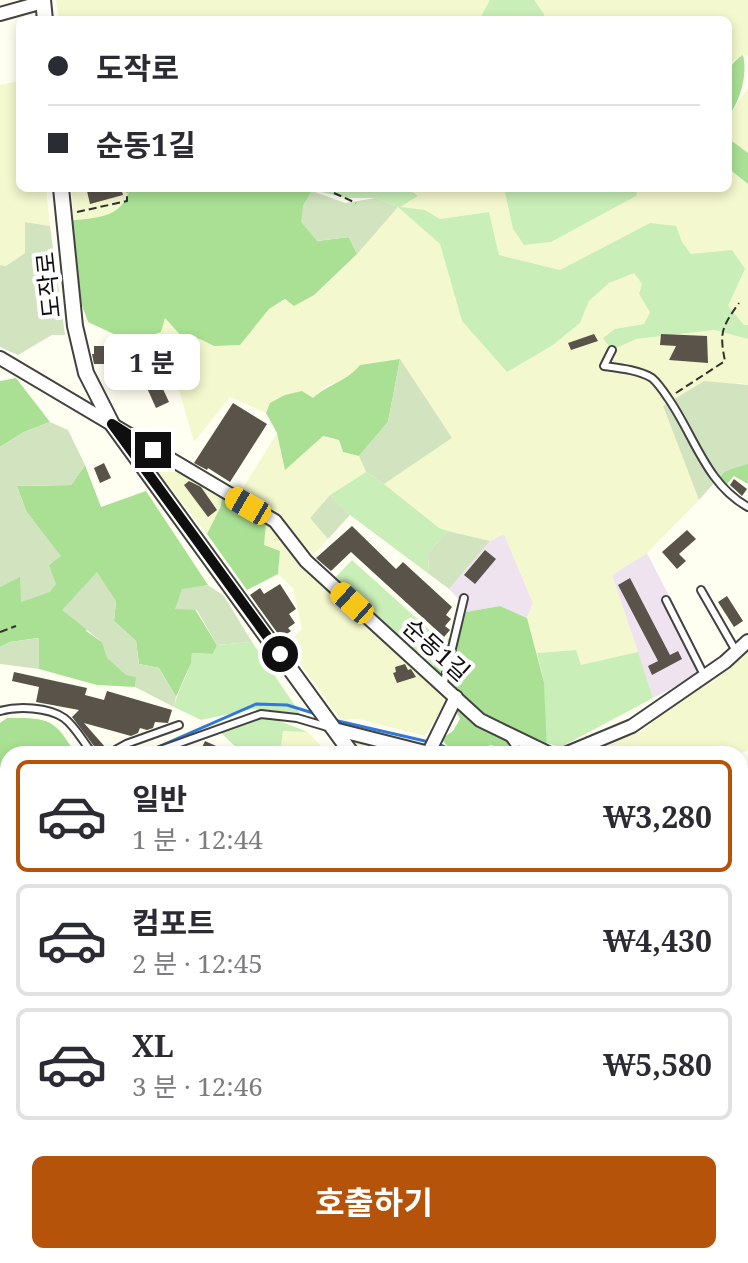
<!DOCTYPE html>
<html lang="ko">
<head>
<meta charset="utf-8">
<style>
	body { margin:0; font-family:"Noto Serif","Noto Sans KR",serif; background:#f2f2f3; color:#2b2b33; height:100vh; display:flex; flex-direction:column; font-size:30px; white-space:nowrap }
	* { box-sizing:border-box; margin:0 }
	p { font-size:26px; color:#7c7c81 }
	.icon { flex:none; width:44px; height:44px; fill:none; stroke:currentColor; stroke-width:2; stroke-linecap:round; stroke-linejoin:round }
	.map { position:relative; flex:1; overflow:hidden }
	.side { position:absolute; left:0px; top:746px; width:748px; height:518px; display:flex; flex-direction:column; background:#fff; border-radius:24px 24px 0 0; box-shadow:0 4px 12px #0003 }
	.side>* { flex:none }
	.hud { position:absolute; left:16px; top:16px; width:716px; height:176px; border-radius:12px; box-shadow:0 4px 12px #0003; display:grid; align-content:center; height:176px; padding:0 32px; background:#fff }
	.end { position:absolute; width:36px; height:36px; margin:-18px; border:10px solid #0f0f0f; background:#fff; box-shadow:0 0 0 4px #fff }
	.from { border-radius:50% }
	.bubble { position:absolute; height:56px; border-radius:12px; background:#fff; box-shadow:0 4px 12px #0003; font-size:26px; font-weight:700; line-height:56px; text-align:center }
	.car { position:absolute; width:24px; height:48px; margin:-24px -12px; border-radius:10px; box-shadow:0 0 6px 2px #0007; background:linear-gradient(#f5c518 24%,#345 0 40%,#f5c518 0 76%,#345 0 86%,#f5c518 0) }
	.hud b { display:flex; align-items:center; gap:28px; height:76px; font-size:30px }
	.hud b+b { border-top:2px solid #e1e1e2 }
	.hud i { width:20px; height:20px; background:#2b2b33 }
	ul { padding:14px 0 0; list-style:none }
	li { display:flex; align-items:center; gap:24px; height:112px; margin:0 16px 12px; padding:0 16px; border:4px solid #e1e1e2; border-radius:12px }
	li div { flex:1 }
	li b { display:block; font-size:30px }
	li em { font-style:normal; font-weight:700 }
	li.on { border-color:#b45309 }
	li>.icon { width:72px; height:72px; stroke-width:1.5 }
	.primary-button { display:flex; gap:16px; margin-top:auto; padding:16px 32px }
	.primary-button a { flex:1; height:92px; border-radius:12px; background:#b45309; color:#fff; font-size:32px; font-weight:700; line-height:92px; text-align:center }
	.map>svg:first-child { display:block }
</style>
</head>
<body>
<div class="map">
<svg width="748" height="1263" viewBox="0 0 748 1263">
	<rect width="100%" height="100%" fill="#fffff1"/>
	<g fill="#eee3ee">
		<path d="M504,534L533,603L527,618L500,606L466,612L467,608L449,589L490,541Z"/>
		<path d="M647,553L707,670L653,698L612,575Z"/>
	</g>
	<g fill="#f4f8ce">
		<path d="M56,0H490L479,20H59Z"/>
		<path d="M534,0H748V56L743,55L733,61L728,68V20H544V14Z"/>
		<path d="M20,81V188H46L50,226L25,222V253L6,266L0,265V85Z"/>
		<path d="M748,88V153L728,138V118Z"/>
		<path d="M728,168L748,184V325L744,326L728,306L745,270L691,254L682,242L650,223L560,270L499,255L489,212L440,219L425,210L440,244L462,321L507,372L553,345L580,323L589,301L609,283L635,272L642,284L639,294L650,311L644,324L615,329L636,339L714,330L748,339V385L740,383L663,406L699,500L647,553L612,575L638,652L581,666L576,650L537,653L527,618L533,603L504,534L490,541L439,529L384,484L452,438L350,378L326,386L313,398L270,403L266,413L230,397L194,442L176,380L160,358L135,362L131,342L161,332L165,317L183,338L200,339L214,346L240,345L269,309L340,271L398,207L417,196L407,188H504L513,229L524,245L551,242L636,196L638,188H728Z"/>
		<path d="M72,188H130L127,201L116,212L107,216L73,220Z"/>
		<path d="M277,433L339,440L343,452L359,456L366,472L330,495L310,518L328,539L313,555L280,517L240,493Z"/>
		<path d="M141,451L222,497L221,506L207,534Z"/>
		<path d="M266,524L398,653L449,697L425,736L359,719L341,720L287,645L302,629L293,588L278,574L280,552L264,545Z"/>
		<path d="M748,650V750L740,754H608L605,746L644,730L678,700L720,673Z"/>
		<path d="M283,731L308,732L328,754H280Z"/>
		<path d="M350,741L414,754H358Z"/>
		<path d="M0,836L8,837V947L0,953Z"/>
	</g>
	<g fill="#c9eeb7">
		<path d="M490,0H534L544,14V20H479Z"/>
		<path d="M305,188H407L418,196L400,207L425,210L440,219L489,212L499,255L560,270L650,223L676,226L682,242L691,254L732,250L745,269L728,306L744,325H748V339L714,330L636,339L612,350L603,338L615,329L644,324L650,312L639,294L642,284L634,273L609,283L589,301L580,323L553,345L507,372L462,321L440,244L398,207L376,198H346Z"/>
		<path d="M504,188H638L636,196L551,242L524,245L513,229Z"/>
		<path d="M366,472L384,484L439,528L448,531L428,553L429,574L350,515L330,495Z"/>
		<path d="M352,560L444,643L431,644L434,666L334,579Z"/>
		<path d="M252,642L300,713L253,709L201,720L174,707C178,688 191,672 192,653L213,654L217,645Z"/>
		<path d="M576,650L581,665L638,652L653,698L561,747L545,743L544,682L537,653Z"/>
		<path d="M261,714L308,732L283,731L280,754H243L220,732Z"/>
		<path d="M740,848L748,850V910L740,912Z"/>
		<path d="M0,1161L8,1164V1256H276L273,1263H0Z"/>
		<path d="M535,1256H617L615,1263H538Z"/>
	</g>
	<g fill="#a9e094">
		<path d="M743,55C748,76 740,100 728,118C728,94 720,68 743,55Z"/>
		<path d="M728,138L748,153V184L728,168Z"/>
		<path d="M130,188H305L312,191L303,206L317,241L349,237L357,254L314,295L294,306L285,299L269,309L240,345L214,346L200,339L183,338L165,318L161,332L131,342L88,322L75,286L68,221C95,217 122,220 130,188Z"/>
		<path d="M400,359L388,422L359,456L343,452L339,440L323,436L285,470L277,433L266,413L270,403L285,395L302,391L313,398C330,383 346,382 360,365Z"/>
		<path d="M16,378L50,422L24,432L0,447V381Z"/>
		<path d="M745,464H748V484L734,476L722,490L714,484L725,471Z"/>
		<path d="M85,465L101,507L146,491L208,585L183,590L217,645L213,654L192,653L191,663L176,697L159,668L139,664L136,641L114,621L116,601L86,631L102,642L137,676L135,687L97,685L39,669L38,638L10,642L0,647V587L20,576L49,565L60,556L26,511L17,486L71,485Z"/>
		<path d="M222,497L256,515L266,524L264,545L280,551L278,574L247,590L207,534L221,506Z"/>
		<path d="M500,606L527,618L544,682L547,754H499L492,745L474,749L475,754H455L441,739L453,731L460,719L434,666L431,644L444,643L462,626L466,612Z"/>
		<path d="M7,718C46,718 55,717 75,754H8V836H0V723Z"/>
		<path d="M748,910V1007L740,1011V912Z"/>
		<path d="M8,947V1164L0,1161V953Z"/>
		<path d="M748,1185V1204L745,1205L748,1209V1238L740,1223V1186Z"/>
		<path d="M617,1256H739L742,1263H615Z"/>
	</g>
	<g fill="#d2e4bf">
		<path d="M312,191L345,203L376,198L398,207L357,254L349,237L317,241L301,222L303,206Z"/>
		<path d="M25,222L50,226L65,335H52L18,355L0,347V265L6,266L25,253Z"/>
		<path d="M400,359L452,438L384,484L366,472L359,456L388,422Z"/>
		<path d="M704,381L748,385V464L725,471L699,500L663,406Z"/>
		<path d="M50,422L68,430L85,465L71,485L17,486L26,511L61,556L49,565L56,584L50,592L21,602L20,577L0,587V447L24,432Z"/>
		<path d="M330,495L350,515L328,539L310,518Z"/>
		<path d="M448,531L490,541L449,589L429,574L428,553Z"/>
		<path d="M97,572L116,601L114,621L136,641L139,664L159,668L176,697L174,707L135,687L136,677L126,675L107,658L102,642L62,610Z"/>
		<path d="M208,585L224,596L252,642L217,645L197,610L175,609L182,589Z"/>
		<path d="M39,638V669L0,664V647L10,642Z"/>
	</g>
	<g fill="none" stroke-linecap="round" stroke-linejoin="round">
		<g stroke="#3178d9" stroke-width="3">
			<path d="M338,721L425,741"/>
			<path d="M441,745L460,754"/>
			<path d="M142,754L256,704L287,705L313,713"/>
			<path d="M740,1209L748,1226"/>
		</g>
	</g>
	<g fill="#59534a">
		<path d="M98,188H121L123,195L90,204L87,191Z"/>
		<path d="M594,334L598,341L571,350L568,343Z"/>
		<path d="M661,334L707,336L708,363L669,360L676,346L660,345Z"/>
		<path d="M94,346H108V351H121V364H94L92,354H94Z"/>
		<path d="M155,372L169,402L156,408L147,388L152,386L147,376Z"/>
		<path d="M233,403L267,424L230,482L208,468L207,470L194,463Z"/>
		<path d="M104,463L111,478L100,483L94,468Z"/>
		<path d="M734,479L747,489L742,496L730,485Z"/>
		<path d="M189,481L201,487L217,510L208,517L184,485Z"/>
		<path d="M352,526L396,569L403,562L452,607L446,615L451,619L445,626L450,630L444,637L351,552L331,571L316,558Z"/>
		<path d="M687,530L696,539L679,554L686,561L677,569L662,552Z"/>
		<path d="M485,550L496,559L475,584L464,575Z"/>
		<path d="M630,578L670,655L678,651L682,659L652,675L648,666L658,661L618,585Z"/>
		<path d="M280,584L296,609L289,614L295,623L288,628L291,631L281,638L250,595L260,588L264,594Z"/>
		<path d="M727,596L743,621L734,627L718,602Z"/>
		<path d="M405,664L408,670L411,669L416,677L397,683L393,673L396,672L395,667Z"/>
		<path d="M14,672L87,688L85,695L104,700L107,691L172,710L168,723L155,722L153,728L147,730L140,728L138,733L131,736L84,723L106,748L100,754L72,717L79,710L36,702L39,687L12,681Z"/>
		<path d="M205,741L234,754H199Z"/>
		<rect x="740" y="1051" width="8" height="93"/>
	</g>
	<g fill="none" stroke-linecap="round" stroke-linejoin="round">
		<defs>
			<g id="service">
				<path d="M612,350L604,366C619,368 639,370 652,378C658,383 664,392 668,398C694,435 706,484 748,507"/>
				<path d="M701,590L736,651"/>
				<path d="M666,600L704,675"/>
				<path d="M443,686L464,598"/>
				<path d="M0,711C18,706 48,707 64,718C75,726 84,743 93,754"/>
				<path d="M509,737L521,754"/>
				<path d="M108,754L126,744L179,725"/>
				<path d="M149,754L261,714L297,718L331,728"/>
				<path d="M740,1170L748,1172"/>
				<path d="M685,1263V1258L702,1260L701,1263"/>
			</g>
			<g id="minor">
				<path d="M0,14L43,2"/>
				<path d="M0,358L275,521L306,561L480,720L550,754"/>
				<path d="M334,729L433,754"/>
				<path d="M428,754L456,697"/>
				<path d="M565,754L632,726L725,662L748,641"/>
				<path d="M740,1240L748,1257"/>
				<path d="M452,1256L467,1260L469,1263"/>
				<path d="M323,1263L325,1256"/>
				<path d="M401,1263L402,1256"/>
			</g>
			<g id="tertiary">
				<path d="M43,0L45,20"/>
				<path d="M61,188L75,326L86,373L112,424L352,754"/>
				<path d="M514,1256L517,1263"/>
			</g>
		</defs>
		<use href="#service" stroke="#424242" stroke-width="10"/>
		<use href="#minor" stroke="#424242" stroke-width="16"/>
		<use href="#tertiary" stroke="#424242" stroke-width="18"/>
		<g stroke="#313131" stroke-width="2" stroke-dasharray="8 4" stroke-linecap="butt">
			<path d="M323,188L356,203"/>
			<path d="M77,212L127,201V188"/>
			<path d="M676,393L725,361C719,332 722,327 739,303"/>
			<path d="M0,632L16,626"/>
			<path d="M0,1242L8,1234"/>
			<path d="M18,1263L56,1258L106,1263"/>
		</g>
		<use href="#service" stroke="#fff" stroke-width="6"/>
		<use href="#minor" stroke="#fff" stroke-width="12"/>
		<use href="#tertiary" stroke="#fff" stroke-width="14"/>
	</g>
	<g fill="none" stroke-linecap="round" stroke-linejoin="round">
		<path stroke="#0f0f0f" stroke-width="10" d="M153,450L112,424L280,654"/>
	</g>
	<g text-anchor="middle" stroke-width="8" stroke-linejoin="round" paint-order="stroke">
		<g font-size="24" fill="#0f0f0f" stroke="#fff">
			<text transform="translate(49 285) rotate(-96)" y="8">도작로</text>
			<text transform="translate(436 650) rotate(42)" y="8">순동1길</text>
		</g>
	</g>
</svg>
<i class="end from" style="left:280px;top:654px"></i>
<i class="end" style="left:153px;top:450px"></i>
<div class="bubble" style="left:104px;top:334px;width:96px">1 분</div>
<i class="car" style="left:248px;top:506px;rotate:300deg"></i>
<i class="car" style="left:352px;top:603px;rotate:312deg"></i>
<div class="hud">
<b><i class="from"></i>도작로</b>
<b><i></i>순동1길</b>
</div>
<section class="side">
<ul>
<li class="on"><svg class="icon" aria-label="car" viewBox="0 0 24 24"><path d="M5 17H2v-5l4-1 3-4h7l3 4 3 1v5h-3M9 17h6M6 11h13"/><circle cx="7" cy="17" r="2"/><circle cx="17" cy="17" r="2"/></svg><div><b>일반</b><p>1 분 · 12:44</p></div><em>₩3,280</em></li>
<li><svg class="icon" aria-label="car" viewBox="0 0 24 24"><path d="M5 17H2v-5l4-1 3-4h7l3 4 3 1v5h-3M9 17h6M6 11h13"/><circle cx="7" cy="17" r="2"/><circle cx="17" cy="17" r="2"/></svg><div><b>컴포트</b><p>2 분 · 12:45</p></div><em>₩4,430</em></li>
<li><svg class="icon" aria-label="car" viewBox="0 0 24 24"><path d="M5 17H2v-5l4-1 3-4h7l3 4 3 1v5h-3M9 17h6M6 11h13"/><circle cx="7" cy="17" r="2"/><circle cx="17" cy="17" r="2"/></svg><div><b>XL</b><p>3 분 · 12:46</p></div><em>₩5,580</em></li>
</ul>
<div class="primary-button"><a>호출하기</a></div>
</section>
</div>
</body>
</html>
